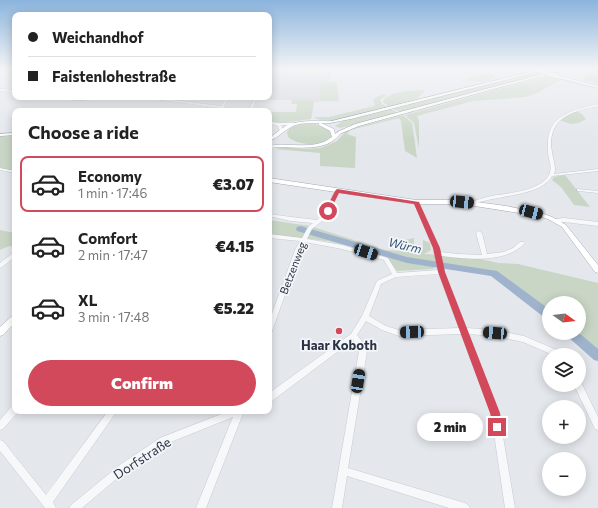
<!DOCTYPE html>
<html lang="en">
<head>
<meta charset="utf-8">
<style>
	body { margin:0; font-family:Commissioner,sans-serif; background:#f2f2f2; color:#222; height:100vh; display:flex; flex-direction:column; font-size:15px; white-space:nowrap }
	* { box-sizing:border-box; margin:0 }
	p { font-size:13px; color:#767676 }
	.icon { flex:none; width:22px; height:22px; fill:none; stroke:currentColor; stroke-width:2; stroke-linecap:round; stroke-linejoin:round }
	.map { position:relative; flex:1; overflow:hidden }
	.panel { position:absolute; left:12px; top:108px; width:260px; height:306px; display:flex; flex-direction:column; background:#fff; border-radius:8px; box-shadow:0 2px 10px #0003 }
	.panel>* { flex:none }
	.hud { position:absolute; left:12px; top:12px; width:260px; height:88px; border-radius:8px; box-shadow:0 2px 10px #0003; display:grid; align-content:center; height:88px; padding:0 16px; background:#fff }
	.needle { width:26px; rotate:105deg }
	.buttons { position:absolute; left:542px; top:296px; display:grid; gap:8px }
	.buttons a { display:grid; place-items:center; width:44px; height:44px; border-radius:50%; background:#fff; box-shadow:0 2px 10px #0003; font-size:20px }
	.end { position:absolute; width:18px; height:18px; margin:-9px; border:5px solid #d1495b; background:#fff; box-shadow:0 0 0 2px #fff }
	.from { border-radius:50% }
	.bubble { position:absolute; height:28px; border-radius:14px; background:#fff; box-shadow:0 2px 10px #0003; font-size:13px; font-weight:800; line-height:28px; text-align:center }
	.car { position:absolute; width:12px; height:24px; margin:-12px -6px; border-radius:5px; box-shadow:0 0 3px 1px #0007; background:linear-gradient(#222 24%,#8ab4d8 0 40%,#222 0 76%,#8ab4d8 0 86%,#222 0) }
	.hud b { display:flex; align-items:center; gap:14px; height:38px; font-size:15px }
	.hud b+b { border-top:1px solid #e0e0e0 }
	.hud i { width:10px; height:10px; background:#222 }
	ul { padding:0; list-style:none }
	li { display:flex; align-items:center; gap:12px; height:56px; margin:0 8px 6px; padding:0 8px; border:2px solid transparent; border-radius:8px }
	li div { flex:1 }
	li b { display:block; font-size:15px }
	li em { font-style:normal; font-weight:800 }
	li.selected { border-color:#d1495b }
	li>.icon { width:36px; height:36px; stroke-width:1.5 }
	h2 { padding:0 16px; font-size:18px; line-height:48px }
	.action { display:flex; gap:8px; margin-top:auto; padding:8px 16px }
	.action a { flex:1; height:46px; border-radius:24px; background:#d1495b; color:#fff; font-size:16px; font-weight:800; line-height:46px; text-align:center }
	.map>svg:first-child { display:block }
</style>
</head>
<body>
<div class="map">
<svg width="598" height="508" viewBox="0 0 598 508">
	<rect width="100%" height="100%" fill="#e4e7ec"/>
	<path fill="#d2d6de" d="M269,73L316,76L331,75V81H320L319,103L310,100H258L259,97H269Z"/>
	<g fill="#c9d6c5">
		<path d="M271,69H330L331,75L269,73Z"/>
		<path d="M593,69H598V84L581,80Z"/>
		<path d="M538,71L546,74L401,112L393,109Z"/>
		<path d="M493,73H495L493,74L495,78L482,82L464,80L467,78Z"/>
		<path d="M549,75L598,89L561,80L537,93L525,97L473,101L417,116L419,120V148L414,123L405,115Z"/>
		<path d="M320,81L337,82L339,101H319Z"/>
		<path d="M425,90L418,98L392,106H388L383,102C387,90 415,91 425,90Z"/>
		<path d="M381,94L386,95L380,100L382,104L387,107C372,111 328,126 315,118V117H329L374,106L375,105L373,99L381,95Z"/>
		<path d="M37,97H123L80,101Z"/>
		<path d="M292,100H311L315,102L314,103L311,119L281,123L269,121V112H296L297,104H291Z"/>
		<path d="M391,109L398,113L348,126L340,128L335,126L343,121Z"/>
		<path d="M576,111L582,114L586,119C577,125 570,125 560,120L562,117Z"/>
		<path d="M403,115L412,123L417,158L405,151L401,121L399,118L350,130L347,134L356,137L355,168L320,166V153L275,149L287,147L306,149L321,148L337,141L347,130Z"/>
		<path d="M300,124H315L330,130L332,136C322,147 299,146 288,137L287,132L290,128Z"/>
		<rect x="0" y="135" width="15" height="35"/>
		<path d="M565,175L590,207L574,205L561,187L552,180L554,177Z"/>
		<path d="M269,220L310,226L385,250L412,252L406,248L405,240L414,238V248L416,249V251L420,252V249H423V240L430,243L431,250L424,254L472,257L498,263L518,264L598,283V356L569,333H579V303H549V317L509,283L478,270L435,267L433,269L397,271L386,256L368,250L327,241L269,234Z"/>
		<path d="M0,230L15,233V247L9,246L0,250Z"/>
	</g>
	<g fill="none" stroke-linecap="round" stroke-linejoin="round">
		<g fill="#9fb4cc" fill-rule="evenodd">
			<path d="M300,226L407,257L497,271L549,309V319L545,318L491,276L407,263L297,231L296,229L297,227Z"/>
			<path d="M565,333H579L598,349V361L594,360L567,336Z"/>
		</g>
		<defs>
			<g id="minor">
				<path d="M8,69H11L0,74V72Z"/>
				<rect x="13" y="69" width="2" height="1"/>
				<path d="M0,89L15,90V92L0,91Z"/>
				<path d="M140,97H148L221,106L227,97H229L222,111H218L220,108Z"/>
				<path d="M255,97H257L252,111H248Z"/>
				<path d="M598,104V106C576,111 552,115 551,143C551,151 554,159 555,168V171L554,174L598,169V171L552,176C543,193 510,195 493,199C486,200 479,202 472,204H470V202C477,200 484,198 491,196C508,193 534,192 546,179C552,173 551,166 549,159C542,118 564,112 598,104Z"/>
				<path d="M269,121L276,123H296L298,124L296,125H281L284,132L282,133L280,132L278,126L269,123Z"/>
				<path d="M0,168L15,171V173L0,170Z"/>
				<path d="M577,189L598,191V193L579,191H577Z"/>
				<path d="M335,190H337L339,191L330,211L326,218L312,229L307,239L342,245L388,258L397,273L438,270L433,248L414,202L416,201L418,202L439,248L440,252L458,254L482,255L476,233L479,231L482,233L487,254L504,252L513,248L520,242H524L525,243C506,264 466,259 441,256L444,272L466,328L495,330L524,336L564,353L565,355H553L523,342L495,336L468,334L499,413L515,508H505L491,413L461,334L399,336L382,330L366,321L357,335L361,340L367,351L348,468L465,503L468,505L470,508H449L347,476L342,508H332L359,351L356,344L353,340L272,401L269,402V393L351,334L362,316L377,281L392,274L384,260L342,249L305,242L301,250L272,331L271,333L269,334V322L295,250L300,241L269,238V234L302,238L308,227L313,223L291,221L269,216V214L291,217L317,220C327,212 330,201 335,190ZM439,274L459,328L399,330L386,326L369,316L381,284L396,277Z"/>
				<path d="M564,218L598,222V226L564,222L556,223L554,221L556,219Z"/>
				<path d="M15,252V257L2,267L0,268V263L13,253Z"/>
				<path d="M579,382H581L598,417V430L595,429L574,385H579Z"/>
				<path d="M15,405V411H18V412L3,429L0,430V420L12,406Z"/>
				<path d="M108,411H117L53,502L56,508H45L0,451V440L3,441L46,495Z"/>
				<path d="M229,411H244L206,508H196L233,417L166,444L127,470L82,508H69L71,505L121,464L160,438Z"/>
			</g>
			<g id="major">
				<path d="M556,75L598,86V88L555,77Z"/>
				<path d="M309,121H331L332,122L330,123H321L334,129L335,134L340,131L342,132C339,135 335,140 331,142C315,152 287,145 269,148V146C289,142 315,151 332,137L330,131L319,125V123C308,123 297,122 288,129C281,133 276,139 269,141V138L287,125L299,122Z"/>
				<path d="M15,133V135L0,136V134Z"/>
				<path d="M269,178L416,200H462L506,206L541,213L552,217L566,225L598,265V273L595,272L562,227L548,219L538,216L462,204H416L269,182Z"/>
				<path d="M15,315V323L3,335L0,336V327L12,316Z"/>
			</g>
			<g id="highway">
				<path d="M541,69H548L351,119L330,123L328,122Z"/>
				<path d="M561,69H567L359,126L342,133L337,132L355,124Z"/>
			</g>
		</defs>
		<use href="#minor" stroke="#a9aeb7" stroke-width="0.5"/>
		<use href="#major" stroke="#a3abb8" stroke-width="1"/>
		<use href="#highway" stroke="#8b94a3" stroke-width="1"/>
		<use href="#minor" fill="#f7f8fa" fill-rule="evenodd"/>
		<use href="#major" fill="#fff" fill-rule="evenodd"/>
		<use href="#highway" fill="#fff" fill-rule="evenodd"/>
		<defs>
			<path id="major-bridge" d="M535,69L556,76"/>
		</defs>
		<use href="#major-bridge" stroke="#a3abb8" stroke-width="4" stroke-linecap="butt"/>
		<use href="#major-bridge" stroke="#fff" stroke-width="3.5"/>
	</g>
	<linearGradient id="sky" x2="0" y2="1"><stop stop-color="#8bb4dd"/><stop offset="0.49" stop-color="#f3f4f6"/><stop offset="1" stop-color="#f3f4f6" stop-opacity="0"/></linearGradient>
	<rect width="598" height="140" fill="url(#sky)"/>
	<path fill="#d1495b" d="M337,189L419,202L440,248L445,272L500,413L502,427L501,430L497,432L494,430L490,413L438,272L433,248L414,204L339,193L330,211L326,213L325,211L335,191Z"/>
	<circle fill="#d1495b" stroke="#f4f6f9" stroke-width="1.5" cx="339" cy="331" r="4"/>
	<g text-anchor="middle" stroke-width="3.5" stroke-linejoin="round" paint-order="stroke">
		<g font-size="11" fill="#2b3445" stroke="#f4f6f9">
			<text transform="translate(293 268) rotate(-69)" y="4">Betzenweg</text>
		</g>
		<g font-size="12" font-style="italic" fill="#34527a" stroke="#f4f6f9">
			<text transform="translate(405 246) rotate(13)" y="4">Würm</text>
		</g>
		<g font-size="13" font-weight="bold" fill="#2b3445" stroke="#f4f6f9">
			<text x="339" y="350">Haar Koboth</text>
		</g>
		<g font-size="13" fill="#2b3445" stroke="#f4f6f9">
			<text transform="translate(142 458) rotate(-33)" y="5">Dorfstraße</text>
		</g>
	</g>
</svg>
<div class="buttons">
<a><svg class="needle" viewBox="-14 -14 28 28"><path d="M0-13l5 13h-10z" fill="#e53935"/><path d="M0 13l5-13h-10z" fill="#767676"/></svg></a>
<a><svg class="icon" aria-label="layers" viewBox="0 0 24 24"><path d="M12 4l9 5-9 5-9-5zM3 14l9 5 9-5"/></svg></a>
<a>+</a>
<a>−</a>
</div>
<i class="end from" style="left:328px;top:211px"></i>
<i class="end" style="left:497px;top:427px"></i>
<div class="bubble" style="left:417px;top:413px;width:66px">2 min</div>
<i class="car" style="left:462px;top:202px;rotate:96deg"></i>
<i class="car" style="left:531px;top:212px;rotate:105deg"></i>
<i class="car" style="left:366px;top:252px;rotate:108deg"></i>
<i class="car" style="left:412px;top:332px;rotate:268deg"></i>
<i class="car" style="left:495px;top:333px;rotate:274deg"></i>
<i class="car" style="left:358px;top:381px;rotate:9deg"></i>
<div class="hud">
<b><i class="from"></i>Weichandhof</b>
<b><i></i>Faistenlohestraße</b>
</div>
<section class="panel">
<h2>Choose a ride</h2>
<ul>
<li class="selected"><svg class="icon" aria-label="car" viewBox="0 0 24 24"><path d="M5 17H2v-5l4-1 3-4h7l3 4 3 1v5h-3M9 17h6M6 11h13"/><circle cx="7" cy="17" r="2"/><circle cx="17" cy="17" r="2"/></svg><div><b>Economy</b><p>1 min · 17:46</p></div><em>€3.07</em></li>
<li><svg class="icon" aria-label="car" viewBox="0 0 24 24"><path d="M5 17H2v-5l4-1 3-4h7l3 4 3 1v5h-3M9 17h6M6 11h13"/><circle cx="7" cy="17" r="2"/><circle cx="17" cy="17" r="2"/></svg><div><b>Comfort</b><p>2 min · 17:47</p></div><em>€4.15</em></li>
<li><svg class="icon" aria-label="car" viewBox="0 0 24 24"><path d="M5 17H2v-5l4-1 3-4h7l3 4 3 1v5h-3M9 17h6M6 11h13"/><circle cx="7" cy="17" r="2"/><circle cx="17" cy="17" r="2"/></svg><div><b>XL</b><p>3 min · 17:48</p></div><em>€5.22</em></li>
</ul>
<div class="action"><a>Confirm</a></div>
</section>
</div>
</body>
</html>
